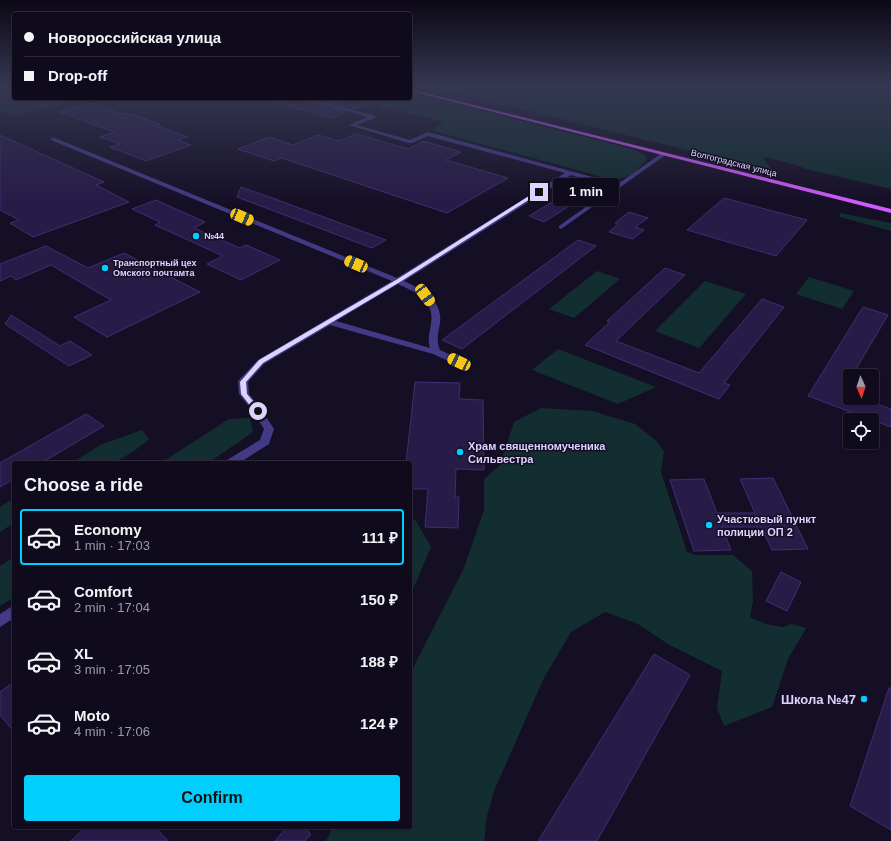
<!DOCTYPE html>
<html lang="en">
<head>
<meta charset="utf-8">
<style>
	body { margin:0; font-family:Helvetica,sans-serif; background:#1e1929; color:#f1f3f6; height:100vh; display:flex; flex-direction:column; font-size:15px; white-space:nowrap }
	* { box-sizing:border-box; margin:0 }
	p { font-size:13px; color:#9c9ba3 }
	.icon { flex:none; width:22px; height:22px; fill:none; stroke:currentColor; stroke-width:2; stroke-linecap:round; stroke-linejoin:round }
	.map { position:relative; flex:1; overflow:hidden }
	.panel { position:absolute; left:12px; top:461px; width:400px; height:368px; display:flex; flex-direction:column; background:#100b1c; border-radius:4px; box-shadow:0 1px 3px #0004,0 0 0 1px #302b3b }
	.panel>* { flex:none }
	.guide { position:absolute; left:12px; top:12px; width:400px; height:88px; border-radius:4px; box-shadow:0 1px 3px #0004,0 0 0 1px #302b3b; display:grid; align-content:center; height:88px; padding:0 12px; background:#100b1c }
	.needle { width:26px; rotate:177deg }
	.controls { position:absolute; left:843px; top:369px; display:grid; gap:8px }
	.controls a { display:grid; place-items:center; width:36px; height:36px; border-radius:4px; background:#100b1c; box-shadow:0 1px 3px #0004,0 0 0 1px #302b3b; font-size:20px }
	.end { position:absolute; width:18px; height:18px; margin:-9px; border:5px solid #dcd3ff; background:#111; box-shadow:0 0 0 2px #111 }
	.from { border-radius:50% }
	.bubble { position:absolute; height:28px; border-radius:4px; background:#100b1c; box-shadow:0 1px 3px #0004,0 0 0 1px #302b3b; font-size:13px; font-weight:600; line-height:28px; text-align:center }
	.car { position:absolute; width:12px; height:24px; margin:-12px -6px; border-radius:5px; box-shadow:0 0 3px 1px #0007; background:linear-gradient(#f5c518 24%,#345 0 40%,#f5c518 0 76%,#345 0 86%,#f5c518 0) }
	.guide b { display:flex; align-items:center; gap:14px; height:38px; font-size:15px }
	.guide b+b { border-top:1px solid #302b3b }
	.guide i { width:10px; height:10px; background:#f1f3f6 }
	ul { padding:0; list-style:none }
	li { display:flex; align-items:center; gap:12px; height:56px; margin:0 8px 6px; padding:0 4px; border:2px solid transparent; border-radius:4px }
	li div { flex:1 }
	li b { display:block; font-size:15px }
	li em { font-style:normal; font-weight:600 }
	li.on { border-color:#00cffe }
	li>.icon { width:36px; height:36px; stroke-width:1.5 }
	h2 { padding:0 12px; font-size:18px; line-height:48px }
	.button { display:flex; gap:8px; margin-top:auto; padding:8px 12px }
	.button a { flex:1; height:46px; border-radius:4px; background:#00cffe; color:#111; font-size:16px; font-weight:600; line-height:46px; text-align:center }
	.map>svg:first-child { display:block }
</style>
</head>
<body>
<div class="map">
<svg width="891" height="841" viewBox="0 0 891 841">
	<rect width="100%" height="100%" fill="#150f26"/>
	<g fill="#122e30">
		<path d="M472,86H891V189L802,168L803,167L766,157L763,159L775,172L469,96L457,92L458,89Z"/>
		<path d="M14,89V98H82L14,117L0,111V92Z"/>
		<path d="M410,93L633,149L643,154L647,158C638,172 627,180 610,179L434,131L433,130L436,126L444,122L390,108L386,110L379,108L384,106L355,98H410Z"/>
		<path d="M840,213L891,223V231L840,217Z"/>
		<path d="M597,271L620,279L574,318L549,309Z"/>
		<path d="M809,277L854,291L842,309L796,294Z"/>
		<path d="M705,281L746,294L699,348L655,331Z"/>
		<path d="M558,349L656,387L618,404L532,370Z"/>
		<path d="M541,408L592,411L635,424L655,440L664,451L661,472L687,552L696,555H733L752,571L753,601L750,617L766,624L783,627L791,624L806,628L788,659L772,707L724,726L717,708L722,671L668,644L638,624L605,612L571,632L544,678L494,791L487,816L484,841H326L333,827H410V674L464,568L484,510V479L500,465L514,422Z"/>
		<path d="M250,418L253,432L208,463H161L229,419Z"/>
		<path d="M142,430L149,439L134,451L114,463H72L100,445Z"/>
		<path d="M14,498V523L0,532V507Z"/>
		<path d="M410,518L416,521L431,547L410,596Z"/>
		<path d="M14,557V597L0,606V566Z"/>
	</g>
	<g fill="#271b47" stroke="#412d73">
		<path d="M274,98H302L346,112L331,118L273,102Z"/>
		<path d="M316,98H353L371,103L355,109Z"/>
		<path d="M90,103L123,114L128,113L160,124L155,125L188,137L177,140L191,145L146,161L110,147L120,144L100,137L114,132L59,112Z"/>
		<path d="M357,134L408,149L423,141L461,152L446,160L508,178L447,213L282,158L274,161L238,149L269,137L293,145L318,135L339,141Z"/>
		<path d="M0,135L104,182L96,185L129,202L33,237L10,223L19,220L0,210Z"/>
		<path d="M241,187L275,199L386,240L372,248L237,197Z"/>
		<path d="M574,189L590,193L544,222L529,216Z"/>
		<path d="M724,198L769,210L807,220L776,256L687,230Z"/>
		<path d="M156,200L205,222L194,228L240,248L246,245L280,260L241,280L207,264L223,256L155,225L160,222L132,209Z"/>
		<path d="M629,212L648,218L635,227L644,230L633,239L609,232L618,224L615,223Z"/>
		<path d="M578,240L596,246L462,349L442,340Z"/>
		<path d="M46,246L88,268L124,253L200,292L107,337L74,317L111,300L51,265L16,280L11,276L0,281V264Z"/>
		<path d="M665,268L685,275L616,341L699,373L762,299L784,307L724,383L730,385L719,399L585,345L610,322L607,321Z"/>
		<path d="M863,307L888,315L852,376H850V398H860L891,409V427L808,396Z"/>
		<path d="M11,315L60,346L70,341L92,355L69,366L5,324Z"/>
		<path d="M415,382L460,383L459,399L483,400L484,470L456,469L455,497H459L458,528L425,527L428,489H410V463H406Z"/>
		<path d="M86,414L104,426L41,463H14V479L0,487V463Z"/>
		<path d="M773,478L808,549L772,550L761,527H722L731,550L694,551L670,480L704,479L717,513H755L740,479Z"/>
		<path d="M781,572L801,582L787,611L766,601Z"/>
		<path d="M654,654L690,675L597,841H538Z"/>
		<path d="M14,682V732L0,715V692Z"/>
		<path d="M889,688H891V830L850,806Z"/>
		<path d="M86,827H155L168,841H71Z"/>
		<path d="M287,827H303L311,834L305,841H275Z"/>
	</g>
	<g fill="none" stroke-linecap="round" stroke-linejoin="round">
		<g fill="#433a85" fill-rule="evenodd">
			<path d="M464,86H472L430,95L428,94Z"/>
			<path d="M303,98H310L375,116V118L357,125L410,140L428,132L618,184L662,153L667,154L561,229L559,228V226L614,187L571,175L404,281C421,289 443,300 440,323C438,334 436,340 440,350L466,362L468,364L466,366H460L433,354L330,325L264,364L248,382L249,394L261,409L274,429L269,444L239,463H226L227,460L260,440L264,429L254,413L239,394L238,381L240,379L258,360L392,281L51,140V138H55L397,278L565,173L428,136L412,143H408L349,125L368,117ZM398,284C415,292 435,301 431,323C430,333 427,338 430,348L336,321Z"/>
			<path d="M14,605V618L0,627V614Z"/>
		</g>
		<path fill="#d05aff" fill-rule="evenodd" d="M410,89L891,209V213L410,91Z"/>
	</g>
	<linearGradient id="sky" x2="0" y2="1"><stop stop-color="#0c0815"/><stop offset="0.42" stop-color="#353752"/><stop offset="1" stop-color="#353752" stop-opacity="0"/></linearGradient>
	<rect width="891" height="204" fill="url(#sky)"/>
	<path fill="#dcd3ff" d="M537,191L541,192L400,282L263,363L246,382L247,394L260,409V412H255L241,394L240,382L259,360L396,280Z"/>
	<g fill="#00cffe" stroke="#150f26" stroke-width="1.5">
		<circle cx="196" cy="236" r="4"/>
		<circle cx="105" cy="268" r="4"/>
		<circle cx="460" cy="452" r="4"/>
		<circle cx="709" cy="525" r="4"/>
		<circle cx="864" cy="699" r="4"/>
	</g>
	<g text-anchor="middle" stroke-width="3" stroke-linejoin="round" paint-order="stroke">
		<g font-size="9" fill="#dcd3ff" stroke="#150f26">
			<text transform="translate(734 163) rotate(14)" y="3">Волгоградская улица</text>
		</g>
		<g font-size="9" font-weight="bold" fill="#dcd3ff" stroke="#150f26" text-anchor="start">
			<text x="204" y="239">№44</text>
			<text x="113" y="266">Транспортный цех<tspan x="113" dy="10">Омского почтамта</tspan></text>
		</g>
		<g font-size="11" font-weight="bold" fill="#dcd3ff" stroke="#150f26" text-anchor="start">
			<text x="468" y="450">Храм священномученика<tspan x="468" dy="13">Сильвестра</tspan></text>
			<text x="717" y="523">Участковый пункт<tspan x="717" dy="13">полиции ОП 2</tspan></text>
		</g>
		<g font-size="13" font-weight="bold" fill="#dcd3ff" stroke="#150f26" text-anchor="end">
			<text x="856" y="704">Школа №47</text>
		</g>
	</g>
</svg>
<div class="controls">
<a><svg class="needle" viewBox="-14 -14 28 28"><path d="M0-13l5 13h-10z" fill="#e53935"/><path d="M0 13l5-13h-10z" fill="#9c9ba3"/></svg></a>
<a><svg class="icon" aria-label="locate" viewBox="0 0 24 24"><circle cx="12" cy="12" r="6"/><path d="M12 2v4M12 18v4M2 12h4M18 12h4"/></svg></a>
</div>
<i class="end from" style="left:258px;top:411px"></i>
<i class="end" style="left:539px;top:192px"></i>
<div class="bubble" style="left:553px;top:178px;width:66px">1 min</div>
<i class="car" style="left:242px;top:217px;rotate:113deg"></i>
<i class="car" style="left:356px;top:264px;rotate:293deg"></i>
<i class="car" style="left:425px;top:295px;rotate:143deg"></i>
<i class="car" style="left:459px;top:362px;rotate:295deg"></i>
<div class="guide">
<b><i class="from"></i>Новороссийская улица</b>
<b><i></i>Drop-off</b>
</div>
<section class="panel">
<h2>Choose a ride</h2>
<ul>
<li class="on"><svg class="icon" aria-label="car" viewBox="0 0 24 24"><path d="M5 17H2v-5l4-1 3-4h7l3 4 3 1v5h-3M9 17h6M6 11h13"/><circle cx="7" cy="17" r="2"/><circle cx="17" cy="17" r="2"/></svg><div><b>Economy</b><p>1 min · 17:03</p></div><em>111 ₽</em></li>
<li><svg class="icon" aria-label="car" viewBox="0 0 24 24"><path d="M5 17H2v-5l4-1 3-4h7l3 4 3 1v5h-3M9 17h6M6 11h13"/><circle cx="7" cy="17" r="2"/><circle cx="17" cy="17" r="2"/></svg><div><b>Comfort</b><p>2 min · 17:04</p></div><em>150 ₽</em></li>
<li><svg class="icon" aria-label="car" viewBox="0 0 24 24"><path d="M5 17H2v-5l4-1 3-4h7l3 4 3 1v5h-3M9 17h6M6 11h13"/><circle cx="7" cy="17" r="2"/><circle cx="17" cy="17" r="2"/></svg><div><b>XL</b><p>3 min · 17:05</p></div><em>188 ₽</em></li>
<li><svg class="icon" aria-label="car" viewBox="0 0 24 24"><path d="M5 17H2v-5l4-1 3-4h7l3 4 3 1v5h-3M9 17h6M6 11h13"/><circle cx="7" cy="17" r="2"/><circle cx="17" cy="17" r="2"/></svg><div><b>Moto</b><p>4 min · 17:06</p></div><em>124 ₽</em></li>
</ul>
<div class="button"><a>Confirm</a></div>
</section>
</div>
</body>
</html>
